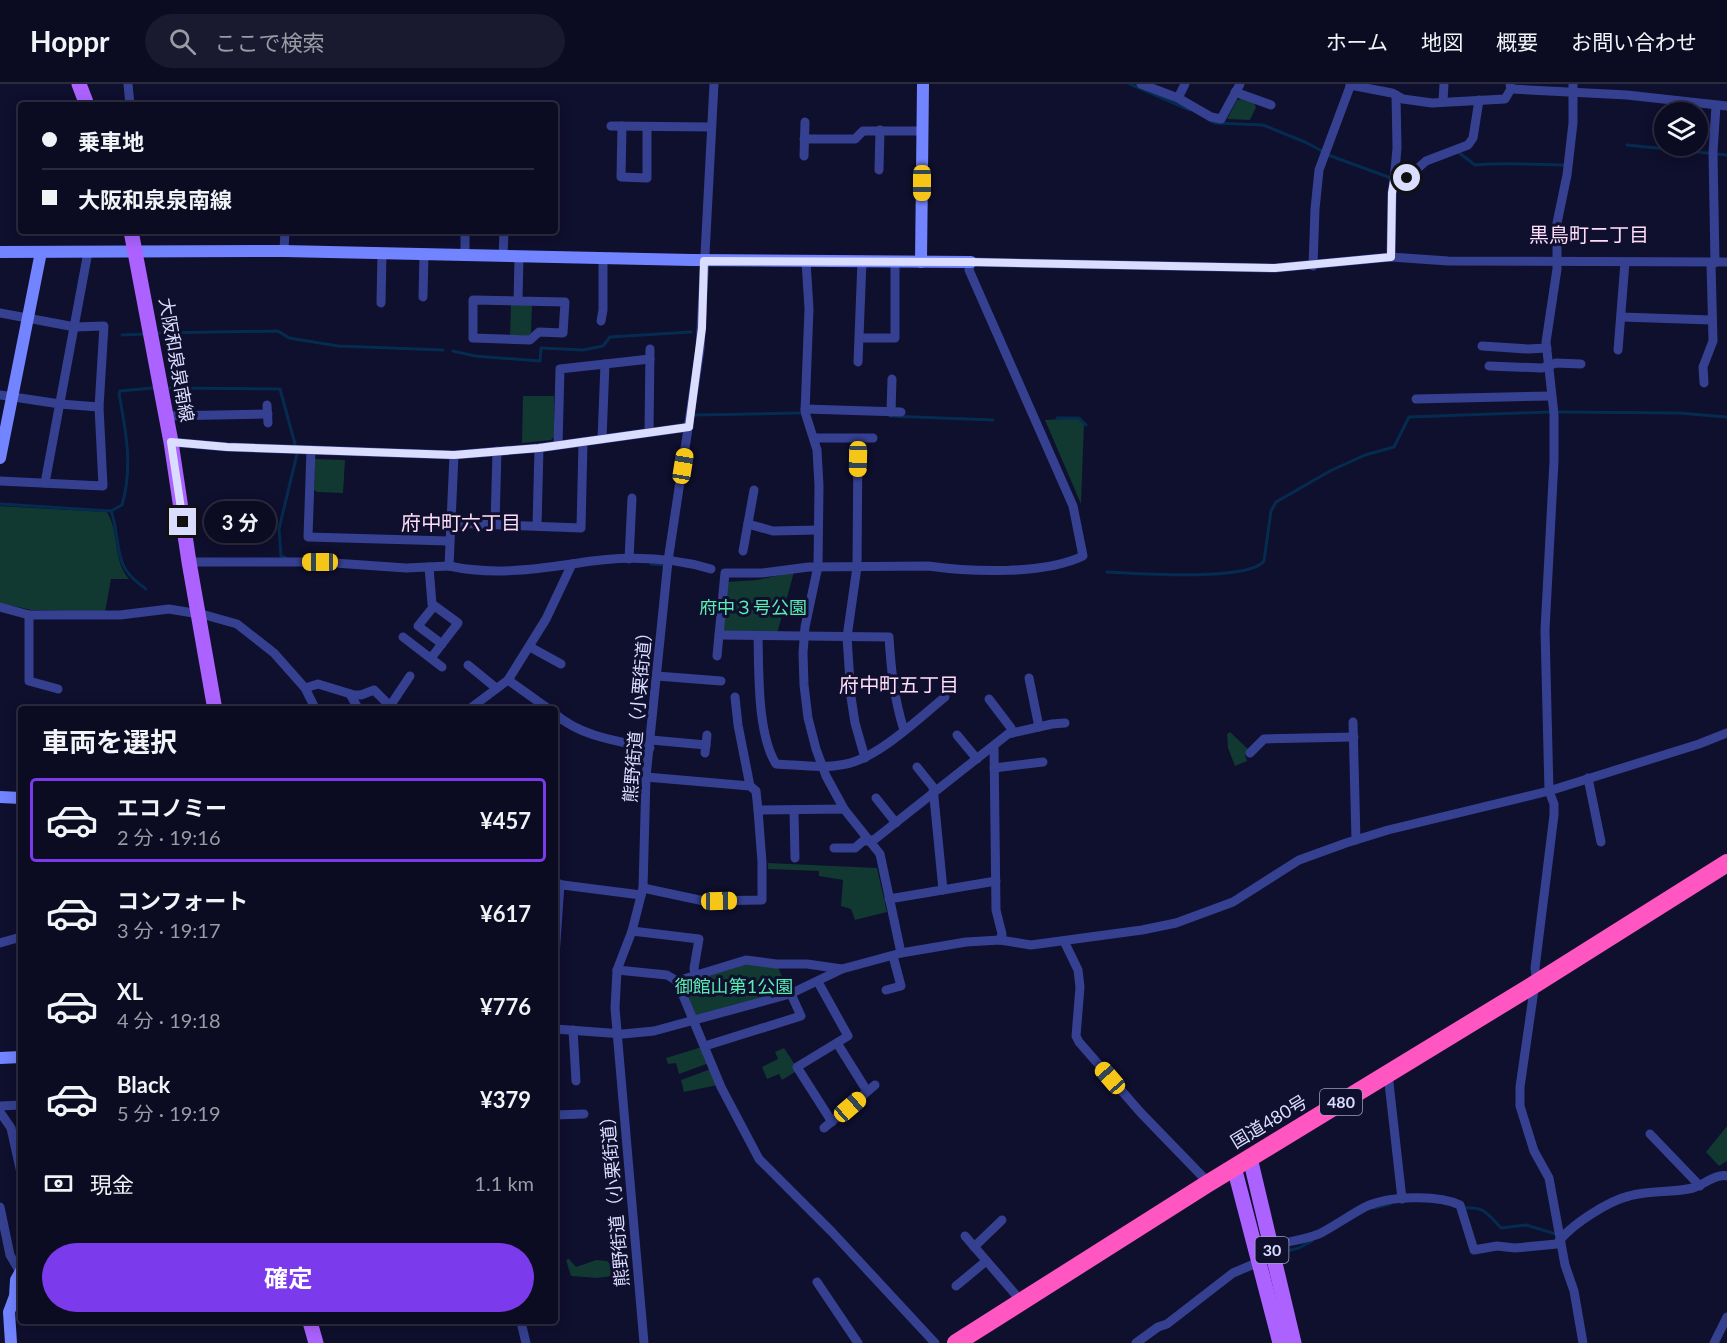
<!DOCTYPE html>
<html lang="ja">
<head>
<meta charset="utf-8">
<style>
	body { margin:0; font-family:Lato,"Noto Sans JP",sans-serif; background:#19192f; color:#f1f3f6; height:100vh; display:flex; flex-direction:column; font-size:22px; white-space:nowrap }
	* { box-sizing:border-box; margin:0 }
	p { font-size:20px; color:#9a9ba5 }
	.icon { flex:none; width:33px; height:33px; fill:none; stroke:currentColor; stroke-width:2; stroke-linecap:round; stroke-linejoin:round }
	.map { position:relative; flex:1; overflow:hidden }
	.drawer { position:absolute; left:18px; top:622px; width:540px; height:618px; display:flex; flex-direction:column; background:#0b0b22; border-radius:6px; box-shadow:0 3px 15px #0003,0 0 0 2px #2b2b40 }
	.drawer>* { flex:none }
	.guide { position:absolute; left:18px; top:18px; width:540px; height:132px; border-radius:6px; box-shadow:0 3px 15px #0003,0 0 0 2px #2b2b40; display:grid; align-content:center; height:132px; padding:0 24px; background:#0b0b22 }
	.buttons { position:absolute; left:1654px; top:18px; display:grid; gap:12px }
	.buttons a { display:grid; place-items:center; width:54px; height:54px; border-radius:50%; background:#0b0b22; box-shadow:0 3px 15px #0003,0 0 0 2px #2b2b40; font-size:30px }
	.end { position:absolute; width:27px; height:27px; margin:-14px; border:8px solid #dbddff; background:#111; box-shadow:0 0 0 3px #111 }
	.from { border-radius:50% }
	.bubble { position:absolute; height:42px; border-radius:21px; background:#0b0b22; box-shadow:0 3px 15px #0003,0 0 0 2px #2b2b40; font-size:20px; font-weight:700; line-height:42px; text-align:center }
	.car { position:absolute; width:18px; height:36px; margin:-18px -9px; border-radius:8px; box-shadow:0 0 4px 2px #0007; background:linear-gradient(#f5c518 24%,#345 0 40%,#f5c518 0 76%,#345 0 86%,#f5c518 0) }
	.guide b { display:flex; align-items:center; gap:21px; height:57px; font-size:22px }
	.guide b+b { border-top:2px solid #2b2b40 }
	.guide i { width:15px; height:15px; background:#f1f3f6 }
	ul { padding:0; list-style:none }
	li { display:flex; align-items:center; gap:18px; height:84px; margin:0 12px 9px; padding:0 12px; border:3px solid transparent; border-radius:6px }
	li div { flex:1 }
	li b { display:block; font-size:22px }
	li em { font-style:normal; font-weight:700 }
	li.active { border-color:#7c3aed }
	li>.icon { width:54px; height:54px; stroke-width:1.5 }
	h2 { padding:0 24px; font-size:27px; line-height:72px }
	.pay { display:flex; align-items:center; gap:15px; height:66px; padding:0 24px; font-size:22px }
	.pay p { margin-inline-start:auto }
	.cta { display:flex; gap:12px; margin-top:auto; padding:12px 24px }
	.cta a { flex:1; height:69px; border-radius:36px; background:#7c3aed; color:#fff; font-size:24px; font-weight:700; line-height:69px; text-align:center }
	header { display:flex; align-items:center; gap:36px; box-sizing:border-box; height:84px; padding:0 30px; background:#0b0b22; border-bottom:2px solid #2b2b40 }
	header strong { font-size:28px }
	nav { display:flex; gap:33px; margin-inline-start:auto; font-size:21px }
	.search { width:420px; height:54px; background:#19192f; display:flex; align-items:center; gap:15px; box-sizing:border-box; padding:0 21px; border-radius:33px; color:#9a9ba5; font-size:22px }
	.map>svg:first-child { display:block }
</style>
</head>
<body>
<header>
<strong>Hoppr</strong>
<div class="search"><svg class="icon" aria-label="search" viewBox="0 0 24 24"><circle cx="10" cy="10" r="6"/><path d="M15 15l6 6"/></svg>ここで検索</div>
<nav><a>ホーム</a><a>地図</a><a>概要</a><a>お問い合わせ</a></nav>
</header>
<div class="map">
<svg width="1727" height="1259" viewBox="0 0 1727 1259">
	<rect width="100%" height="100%" fill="#0f0f2e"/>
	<g fill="#113831">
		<path d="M1241,15L1254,19L1256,23L1250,36L1227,35L1237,16Z"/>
		<path d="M511,221H532L531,249L528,252L510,251Z"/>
		<path d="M523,312H554V353L551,356L522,359Z"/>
		<path d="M1079,334L1084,339L1081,420L1045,336Z"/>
		<path d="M315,375L345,376L343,409L317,408L314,406Z"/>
		<path d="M0,422L107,428C120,449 112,475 129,495H111L105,528L31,526L0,519Z"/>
		<path d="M794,488L777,550H721L727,498L757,496Z"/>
		<path d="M1230,648L1249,666L1245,671L1247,677L1235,682L1228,664L1227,650Z"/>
		<path d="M768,779L877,784L887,828L855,836L851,825L841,822L843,796L819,792V787L768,785Z"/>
		<path d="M744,880L778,883L788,907L696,935L684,899Z"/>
		<path d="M702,963L709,979L679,990L676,979L668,980L666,974Z"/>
		<path d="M784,964L795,981V988L782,996L779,990L767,995L762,983L778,975L775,968Z"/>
		<path d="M711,985L718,1001L684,1008L681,996Z"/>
		<path d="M1727,1042V1077L1719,1082L1706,1068Z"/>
		<path d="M569,1175L576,1183L596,1176L607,1177L620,1191L597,1194L571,1192L566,1176Z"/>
	</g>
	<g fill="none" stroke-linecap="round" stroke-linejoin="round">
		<g stroke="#052c50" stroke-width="3">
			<path d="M1130,0L1190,26"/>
			<path d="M1209,36L1215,39L1263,41L1305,58L1324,68"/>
			<path d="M1627,61L1727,71"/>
			<path d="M1458,68L1475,81C1505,78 1535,81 1566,81"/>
			<path d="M1328,71L1391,94"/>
			<path d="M159,249L278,247L289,254L338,262L443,266"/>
			<path d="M122,251L144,250"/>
			<path d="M453,267L475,272L540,277L541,264L583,266L603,262L610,253L691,248"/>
			<path d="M170,304L280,305L295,360"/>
			<path d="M1559,328L1679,329L1727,333"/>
			<path d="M695,331L799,329"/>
			<path d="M890,332L993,336"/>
			<path d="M1057,334H1079L1086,341"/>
			<path d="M1,420L111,427L122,421C133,385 126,346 119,310L120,307L153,304"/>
			<path d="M111,427C118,444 116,471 126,486C131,494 139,500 146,505"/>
			<path d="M286,474L281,472L279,445L297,370"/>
			<path d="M651,480L664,481"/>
			<path d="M1107,488C1135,489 1248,498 1264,477L1271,427L1276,418L1330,387L1365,371L1394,363L1409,333L1549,328"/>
			<path d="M1374,1124L1390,1120"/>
			<path d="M1461,1124C1484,1122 1486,1128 1501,1144L1526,1141L1556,1150"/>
			<path d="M1282,1168L1299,1164L1312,1157"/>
		</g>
		<g stroke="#354091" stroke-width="9">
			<path d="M128,0L130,21"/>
			<path d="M1141,0L1178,14L1211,33L1221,35L1240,0"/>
			<path d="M1510,0L1511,5L1627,11L1727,22"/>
			<path d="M1573,0V39L1567,91L1557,139V185L1546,258L1554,330V377L1545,546L1549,707L1554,720V731L1535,884L1536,892L1520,1003V1022L1534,1067L1549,1094L1565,1181L1574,1207L1583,1259"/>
			<path d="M1350,1L1392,9L1403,15L1432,19L1505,15L1511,5"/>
			<path d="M1235,8L1271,21"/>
			<path d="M1178,14L1185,0"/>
			<path d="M1443,17L1444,0"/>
			<path d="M611,42L711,43"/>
			<path d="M622,42L621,93L647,94V43"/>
			<path d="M804,55H855L863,47H922"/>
			<path d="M804,72L805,38"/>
			<path d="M879,86L880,46"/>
			<path d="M1394,97L1397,64L1396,11"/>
			<path d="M465,147V172"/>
			<path d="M284,167L285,147"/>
			<path d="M503,173L504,147"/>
			<path d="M1391,173L1392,109L1394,97L1407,94L1426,77L1468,61L1473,54L1479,16"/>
			<path d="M806,177L809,225L805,328L817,366L819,402L818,482L805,543L803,569L804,601L808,634L816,665L826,692L844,725"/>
			<path d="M1715,179L1713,68L1716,22"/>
			<path d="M1313,182L1315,125L1319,86L1351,0"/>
			<path d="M423,213L424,170"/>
			<path d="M518,217L565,218L563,249L539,248L530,256L473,254V216L518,217L519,173"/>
			<path d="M381,219L382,169"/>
			<path d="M0,229L75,243L104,242L99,323"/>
			<path d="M1621,233L1711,236"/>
			<path d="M601,237L603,226V175"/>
			<path d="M860,254H895V178"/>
			<path d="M1482,262L1528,265L1547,264"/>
			<path d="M1618,266L1625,178"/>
			<path d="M858,278L862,177"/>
			<path d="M1489,282L1542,284L1556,279L1581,280"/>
			<path d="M1704,299L1703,283L1713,257L1711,179"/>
			<path d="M0,311L60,320L99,323L103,402L0,397"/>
			<path d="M1416,315L1551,312"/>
			<path d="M267,321L268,339"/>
			<path d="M805,325L901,328"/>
			<path d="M891,328L892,295"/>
			<path d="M165,332L268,330"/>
			<path d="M649,348L650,265"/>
			<path d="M814,354H873"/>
			<path d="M602,355L605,280"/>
			<path d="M858,355L857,483L847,553L851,613L855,639L865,674"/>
			<path d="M171,358L227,363L454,371L539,364L689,343"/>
			<path d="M558,361L560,285L650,275"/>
			<path d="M311,366L308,453L449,457"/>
			<path d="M454,371L449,482C490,491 531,486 572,480"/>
			<path d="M45,399L88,168"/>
			<path d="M450,439L581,444L583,358"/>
			<path d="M495,440L497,367"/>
			<path d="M748,440L773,447L818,446"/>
			<path d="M537,442L539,364"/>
			<path d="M743,467L754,406"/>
			<path d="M629,475L632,414"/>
			<path d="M189,478H320L406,484L449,482"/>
			<path d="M429,483L432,520L458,539L431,574"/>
			<path d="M434,522L418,542L442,560"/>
			<path d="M0,523L29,531H120L169,525L205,531L237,540L274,569L305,604L316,626"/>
			<path d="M29,531V597L58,605"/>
			<path d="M719,551L889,553C891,585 894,615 904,646"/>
			<path d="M758,552C759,588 757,649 776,680C799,681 823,685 846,680C878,674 919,634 945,613"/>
			<path d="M403,553L442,583"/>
			<path d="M530,563L561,580"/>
			<path d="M717,572L725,489H762L809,483L928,482C972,488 1043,491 1083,472L1073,422L969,186L971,178L1275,184L1391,173L1448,177L1727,178"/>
			<path d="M468,581L496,604"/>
			<path d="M657,592L721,597"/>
			<path d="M1029,594L1039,643"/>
			<path d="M508,596L550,626"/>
			<path d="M305,604L318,600L354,611H361L374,606L390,622L410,592"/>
			<path d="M350,610L359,626"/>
			<path d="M735,613L738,641L750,702"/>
			<path d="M989,615L1011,644L1012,649"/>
			<path d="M468,626L508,596L546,535L572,480C618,472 667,472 711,485"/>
			<path d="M555,630C582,653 617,657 650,664"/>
			<path d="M1353,638L1356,756"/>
			<path d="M957,651L977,675"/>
			<path d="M651,656L706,661"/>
			<path d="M994,662L996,826L1002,850L1000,856"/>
			<path d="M705,669L707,651"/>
			<path d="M1250,669L1264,655L1354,653"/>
			<path d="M917,683L933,703L943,806"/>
			<path d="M994,684L1043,678"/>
			<path d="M646,693L750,702L756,707L758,726"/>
			<path d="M1588,694L1601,758"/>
			<path d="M876,714L896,739"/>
			<path d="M794,726L795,774"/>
			<path d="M834,764H855L863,757H870L875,755L1008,650L1052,640L1065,639"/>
			<path d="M555,800L641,811"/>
			<path d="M643,804L704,817L762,816V778L758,726L844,725L880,770L901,869"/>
			<path d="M889,815L996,797"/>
			<path d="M632,847L699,855L694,884L695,892"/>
			<path d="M1064,857L1078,886L1080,903L1076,952L1079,958L1141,1029L1203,1093L1207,1100"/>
			<path d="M0,859L21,853"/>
			<path d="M555,872L560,800"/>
			<path d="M617,886L667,891L677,897L721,1003L759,1075L832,1148L935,1259"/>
			<path d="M677,897L746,876L776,880H807L842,885"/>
			<path d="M818,898L848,952L797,983L832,1038"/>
			<path d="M886,906L901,902L893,872"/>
			<path d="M555,945L623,950L654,947L790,910L842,885L901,869L966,858L1000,856L1031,861L1142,846L1176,839L1233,818L1299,776L1346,759L1388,746L1549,707L1699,660L1727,649"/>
			<path d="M573,946L576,997"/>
			<path d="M837,959L867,1007"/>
			<path d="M705,962L801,932L791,910"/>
			<path d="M1388,990L1402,1115"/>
			<path d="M0,1022L21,1021"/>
			<path d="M0,1028L11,1044L21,1089"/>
			<path d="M555,1031L584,1030"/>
			<path d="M824,1044L875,1001"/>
			<path d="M1650,1050L1700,1102"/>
			<path d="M0,1123L10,1171L20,1188"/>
			<path d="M965,1152L1022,1218"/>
			<path d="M1271,1161C1287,1158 1306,1156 1321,1149C1336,1141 1350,1131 1365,1123C1388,1112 1437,1110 1460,1121L1474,1166L1497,1162L1515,1164L1557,1160C1569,1142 1608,1117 1629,1112C1650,1106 1672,1109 1693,1104C1703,1101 1717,1089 1727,1092"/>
			<path d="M974,1163L1002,1136"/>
			<path d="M817,1198L858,1259"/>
			<path d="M956,1202L985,1178"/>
			<path d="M521,1238L526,1259"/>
			<path d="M644,1259L615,924L617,886L632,847L643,804L646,693L668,477L700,265L714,0"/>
			<path d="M1136,1259L1158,1243L1167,1240L1233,1189L1259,1178"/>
			<path d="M1714,1259L1727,1233"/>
		</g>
		<g stroke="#7284ff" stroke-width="12">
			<path d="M0,168L284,167L692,176L971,178"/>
			<path d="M921,178L923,0"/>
			<path d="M0,374L41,168"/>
			<path d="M0,713L21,714"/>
			<path d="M0,974L21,973"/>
			<path d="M11,1259L9,1228L15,1212L16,1196L21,1187"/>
		</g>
		<g stroke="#ac62ff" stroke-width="15">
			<path d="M79,0L87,21"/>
			<path d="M131,147L171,358L189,478L215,626"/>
			<path d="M1250,1074L1294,1259"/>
			<path d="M1234,1083L1280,1259"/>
			<path d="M310,1238L316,1259"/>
		</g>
		<path stroke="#ff56c1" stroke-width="18" d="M956,1259L1207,1100L1535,900L1727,779"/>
	</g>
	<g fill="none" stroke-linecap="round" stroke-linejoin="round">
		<path stroke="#dbddff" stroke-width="8" d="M183,438L171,358L227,363L454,371L539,364L689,343L702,244L704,177L971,178L1275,184L1391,173L1392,109L1394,97L1407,94"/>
	</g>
	<g text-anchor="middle" stroke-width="6" stroke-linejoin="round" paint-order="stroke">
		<g fill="#0f0f2e" stroke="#9e9fc0" stroke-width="1.5">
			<rect x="1320" y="1005" width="42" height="26" rx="4.5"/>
			<rect x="1255.5" y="1153" width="33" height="26" rx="4.5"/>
		</g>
		<g font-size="16" font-weight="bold" fill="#dbddff">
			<text x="1341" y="1024">480</text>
			<text x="1272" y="1172">30</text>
		</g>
		<g font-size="18" fill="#dbddff" stroke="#0f0f2e">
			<text transform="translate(176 276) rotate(80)" y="6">大阪和泉泉南線</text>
			<text transform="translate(638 629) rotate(-85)" y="6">熊野街道（小栗街道）</text>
			<text transform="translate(1269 1038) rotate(-31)" y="6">国道480号</text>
			<text transform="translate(615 1113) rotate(-95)" y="6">熊野街道（小栗街道）</text>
		</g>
		<g font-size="18" fill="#5aecb1" stroke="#0f0f2e">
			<text x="753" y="530">府中３号公園</text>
			<text x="734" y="909">御館山第1公園</text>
		</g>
		<g font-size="20" fill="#ffddf8" stroke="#0f0f2e">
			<text x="1589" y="158">黒鳥町二丁目</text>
			<text x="461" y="446">府中町六丁目</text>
			<text x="899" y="608">府中町五丁目</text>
		</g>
	</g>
</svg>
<div class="buttons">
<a><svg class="icon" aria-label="layers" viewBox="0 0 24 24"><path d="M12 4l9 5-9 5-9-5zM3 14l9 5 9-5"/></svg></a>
</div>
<i class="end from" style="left:1407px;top:94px"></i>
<i class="end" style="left:183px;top:438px"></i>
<div class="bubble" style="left:204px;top:417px;width:72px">3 分</div>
<i class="car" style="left:922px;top:99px;rotate:180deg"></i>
<i class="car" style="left:858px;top:375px;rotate:181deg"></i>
<i class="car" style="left:683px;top:382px;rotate:9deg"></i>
<i class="car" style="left:320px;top:478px;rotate:270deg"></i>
<i class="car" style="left:719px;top:817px;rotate:89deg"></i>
<i class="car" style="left:1110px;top:994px;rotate:319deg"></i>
<i class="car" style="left:850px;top:1023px;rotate:49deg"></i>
<div class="guide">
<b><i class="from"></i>乗車地</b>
<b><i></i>大阪和泉泉南線</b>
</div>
<section class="drawer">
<h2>車両を選択</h2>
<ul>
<li class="active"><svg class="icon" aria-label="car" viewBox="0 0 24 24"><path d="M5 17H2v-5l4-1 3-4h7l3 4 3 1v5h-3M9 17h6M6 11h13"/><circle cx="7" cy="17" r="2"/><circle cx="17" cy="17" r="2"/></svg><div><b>エコノミー</b><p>2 分 · 19:16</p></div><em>¥457</em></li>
<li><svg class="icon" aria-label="car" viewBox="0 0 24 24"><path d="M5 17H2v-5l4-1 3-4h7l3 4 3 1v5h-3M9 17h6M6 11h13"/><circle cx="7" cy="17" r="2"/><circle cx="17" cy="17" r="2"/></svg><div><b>コンフォート</b><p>3 分 · 19:17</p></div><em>¥617</em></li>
<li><svg class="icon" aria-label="car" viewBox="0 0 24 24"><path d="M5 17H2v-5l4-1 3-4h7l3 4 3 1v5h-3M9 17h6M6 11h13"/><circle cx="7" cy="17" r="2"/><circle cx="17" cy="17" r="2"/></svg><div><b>XL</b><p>4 分 · 19:18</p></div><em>¥776</em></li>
<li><svg class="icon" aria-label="car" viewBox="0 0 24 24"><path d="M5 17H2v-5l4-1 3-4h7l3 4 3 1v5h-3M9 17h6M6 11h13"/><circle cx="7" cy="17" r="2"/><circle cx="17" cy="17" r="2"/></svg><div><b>Black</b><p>5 分 · 19:19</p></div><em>¥379</em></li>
</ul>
<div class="pay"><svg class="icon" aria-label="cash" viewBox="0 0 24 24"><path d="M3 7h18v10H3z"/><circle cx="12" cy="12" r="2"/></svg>現金<p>1.1 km</p></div>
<div class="cta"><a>確定</a></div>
</section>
</div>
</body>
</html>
